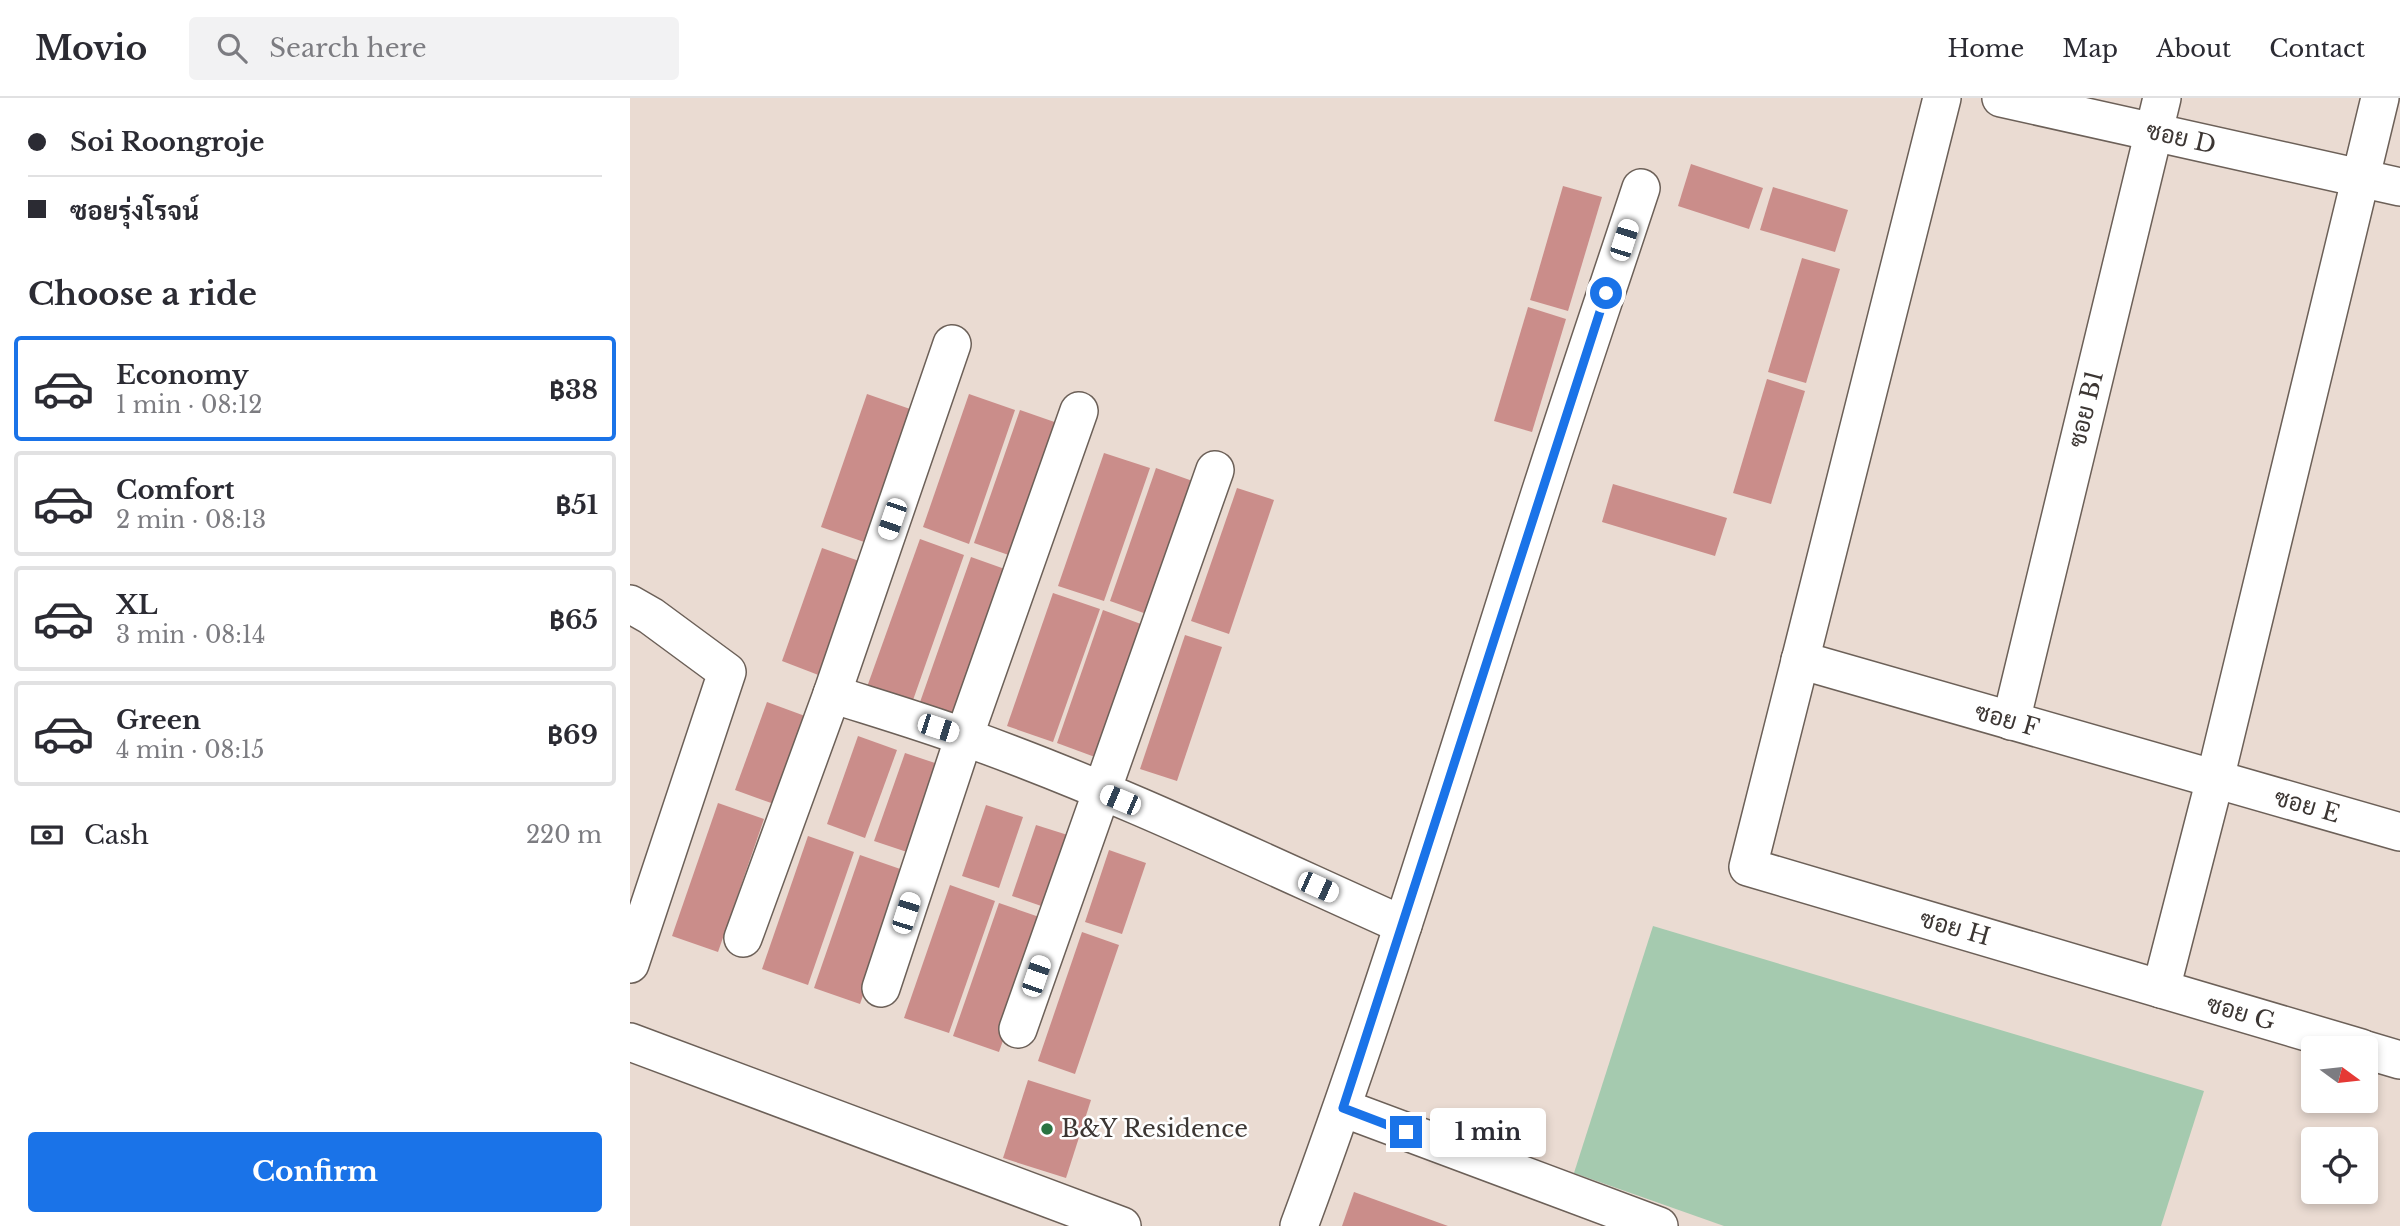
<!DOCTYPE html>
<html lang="en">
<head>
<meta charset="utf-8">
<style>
	body { margin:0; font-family:"Libre Baskerville",Sarabun,serif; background:#f2f2f3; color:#2b2b33; height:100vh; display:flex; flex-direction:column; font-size:26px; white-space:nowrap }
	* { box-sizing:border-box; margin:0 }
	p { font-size:23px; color:#7c7c81 }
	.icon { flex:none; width:38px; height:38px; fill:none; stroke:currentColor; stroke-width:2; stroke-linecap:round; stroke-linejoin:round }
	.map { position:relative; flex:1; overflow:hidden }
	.sheet { display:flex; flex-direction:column; background:#fff; width:630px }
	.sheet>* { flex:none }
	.banner { display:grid; align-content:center; height:154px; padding:0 28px; background:#fff }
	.needle { width:46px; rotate:105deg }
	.buttons { position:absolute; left:1671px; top:938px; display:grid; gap:14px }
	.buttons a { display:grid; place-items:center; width:77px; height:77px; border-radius:7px; background:#fff; box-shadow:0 4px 10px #0003; font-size:35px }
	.end { position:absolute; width:32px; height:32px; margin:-16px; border:9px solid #1a73e8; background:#fff; box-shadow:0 0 0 4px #fff }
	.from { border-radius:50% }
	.bubble { position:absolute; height:49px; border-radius:7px; background:#fff; box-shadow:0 4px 10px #0003; font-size:23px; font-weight:700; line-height:49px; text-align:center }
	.car { position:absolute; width:21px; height:42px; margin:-21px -10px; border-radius:9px; box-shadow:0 0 5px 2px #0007; background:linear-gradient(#fff 24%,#345 0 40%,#fff 0 76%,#345 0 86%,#fff 0) }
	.banner b { display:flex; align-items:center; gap:24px; height:66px; font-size:26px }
	.banner b+b { border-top:2px solid #e1e1e2 }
	.banner i { width:18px; height:18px; background:#2b2b33 }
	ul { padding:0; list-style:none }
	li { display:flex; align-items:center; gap:21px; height:105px; margin:0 14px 10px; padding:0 14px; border:4px solid #e1e1e2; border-radius:7px }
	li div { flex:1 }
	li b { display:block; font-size:26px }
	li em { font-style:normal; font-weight:700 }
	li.selected { border-color:#1a73e8 }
	li>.icon { width:63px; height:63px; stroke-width:1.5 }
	h2 { padding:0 28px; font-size:32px; line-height:84px }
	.pay { display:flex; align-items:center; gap:18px; height:77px; padding:0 28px; font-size:26px }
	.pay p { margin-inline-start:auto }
	.cta { display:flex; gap:14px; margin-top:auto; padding:14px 28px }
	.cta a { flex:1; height:80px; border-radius:7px; background:#1a73e8; color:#fff; font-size:28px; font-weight:700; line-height:80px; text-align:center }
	header { display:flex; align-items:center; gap:42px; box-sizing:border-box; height:98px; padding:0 35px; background:#fff; border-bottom:2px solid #e1e1e2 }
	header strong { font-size:33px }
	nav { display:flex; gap:38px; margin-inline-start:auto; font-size:24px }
	.search { width:490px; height:63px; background:#f2f2f3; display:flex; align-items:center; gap:18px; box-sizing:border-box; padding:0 24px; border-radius:7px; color:#7c7c81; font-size:26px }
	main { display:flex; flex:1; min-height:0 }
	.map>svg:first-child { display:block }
</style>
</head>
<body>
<header>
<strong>Movio</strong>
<div class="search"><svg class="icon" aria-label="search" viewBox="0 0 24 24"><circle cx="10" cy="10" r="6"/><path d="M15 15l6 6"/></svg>Search here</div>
<nav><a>Home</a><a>Map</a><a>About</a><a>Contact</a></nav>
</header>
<main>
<section class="sheet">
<div class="banner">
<b><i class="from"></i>Soi Roongroje</b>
<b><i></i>ซอยรุ่งโรจน์</b>
</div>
<h2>Choose a ride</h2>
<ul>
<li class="selected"><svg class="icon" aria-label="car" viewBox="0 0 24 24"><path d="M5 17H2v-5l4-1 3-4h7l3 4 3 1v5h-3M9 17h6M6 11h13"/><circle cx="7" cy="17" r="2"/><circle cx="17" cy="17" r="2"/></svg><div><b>Economy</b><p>1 min · 08:12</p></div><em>฿38</em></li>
<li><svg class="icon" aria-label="car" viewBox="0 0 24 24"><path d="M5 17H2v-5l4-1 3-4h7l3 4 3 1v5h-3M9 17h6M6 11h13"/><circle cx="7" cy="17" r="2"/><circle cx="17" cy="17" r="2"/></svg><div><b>Comfort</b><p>2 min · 08:13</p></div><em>฿51</em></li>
<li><svg class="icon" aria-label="car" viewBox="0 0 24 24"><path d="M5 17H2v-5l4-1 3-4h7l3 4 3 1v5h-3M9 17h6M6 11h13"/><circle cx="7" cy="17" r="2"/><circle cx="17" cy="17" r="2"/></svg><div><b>XL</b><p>3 min · 08:14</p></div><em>฿65</em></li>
<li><svg class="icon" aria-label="car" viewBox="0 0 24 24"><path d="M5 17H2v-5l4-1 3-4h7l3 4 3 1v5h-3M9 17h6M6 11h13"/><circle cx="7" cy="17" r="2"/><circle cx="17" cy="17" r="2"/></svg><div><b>Green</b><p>4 min · 08:15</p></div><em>฿69</em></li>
</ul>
<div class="pay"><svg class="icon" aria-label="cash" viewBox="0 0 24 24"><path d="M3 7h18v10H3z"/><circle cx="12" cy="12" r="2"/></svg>Cash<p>220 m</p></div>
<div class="cta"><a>Confirm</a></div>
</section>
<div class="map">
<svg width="1770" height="1128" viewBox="0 0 1770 1128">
	<rect width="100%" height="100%" fill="#eadbd2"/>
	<path fill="#a5caaf" d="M1023,828L1574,993L1531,1128H1094L944,1075Z"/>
	<g fill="#ca8d8a">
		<path d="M1061,66L1133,90L1119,131L1048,108Z"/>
		<path d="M933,88L972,99L938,213L900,202Z"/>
		<path d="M1143,89L1218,112L1205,154L1130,132Z"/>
		<path d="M1172,160L1210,171L1176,285L1138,274Z"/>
		<path d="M898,209L936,221L902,334L864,323Z"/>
		<path d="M1137,281L1175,293L1141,406L1103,395Z"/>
		<path d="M237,296L283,312L237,445L191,429Z"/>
		<path d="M339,296L385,312L339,446L293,429Z"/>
		<path d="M390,312L436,328L390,461L344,445Z"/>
		<path d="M474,355L520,370L474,503L428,488Z"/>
		<path d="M526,370L571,386L525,519L480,503Z"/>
		<path d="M983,386L1097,420L1085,458L972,424Z"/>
		<path d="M607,390L644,402L599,536L561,523Z"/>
		<path d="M290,441L334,457L282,605L237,589Z"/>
		<path d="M192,450L232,464L191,578L152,563Z"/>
		<path d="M341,459L386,475L334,623L289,607Z"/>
		<path d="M423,495L470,511L423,644L377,628Z"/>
		<path d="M473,512L519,529L473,662L427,645Z"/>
		<path d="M555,537L592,549L547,683L510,671Z"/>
		<path d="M137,604L175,618L144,706L105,692Z"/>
		<path d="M228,638L267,652L235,740L197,726Z"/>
		<path d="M275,655L314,668L283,756L244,743Z"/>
		<path d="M88,705L134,721L88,854L42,838Z"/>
		<path d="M356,707L393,719L369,790L332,778Z"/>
		<path d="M406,727L444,739L420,811L382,798Z"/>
		<path d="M178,738L224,754L178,887L132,871Z"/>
		<path d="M479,752L516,765L492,836L455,824Z"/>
		<path d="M230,757L276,773L230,906L184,890Z"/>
		<path d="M320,787L365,803L319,935L274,920Z"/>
		<path d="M369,805L415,821L369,954L323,938Z"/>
		<path d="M452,834L489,847L445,976L408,963Z"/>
		<path d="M398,982L461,1002L436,1080L373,1060Z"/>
		<path d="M724,1094L818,1128H712Z"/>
	</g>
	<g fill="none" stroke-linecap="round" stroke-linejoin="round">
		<defs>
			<g id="minor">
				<path d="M1312,0L1118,769L1731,950"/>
				<path d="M1371,0L1770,89"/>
				<path d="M0,506L21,518L97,574L0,866"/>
				<path d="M1170,562L1770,734"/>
				<path d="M202,596C246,610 290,623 334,639C483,692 628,762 773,827"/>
				<path d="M1381,623L1532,0"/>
				<path d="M113,840L202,596L322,246"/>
				<path d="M251,890L334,639L449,313"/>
				<path d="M1531,891L1585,681L1750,0"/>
				<path d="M388,931L585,372"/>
				<path d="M0,944L492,1128"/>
				<path d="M1736,952L1770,962"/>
				<path d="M713,1010L1029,1128"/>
				<path d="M669,1128C757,891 829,649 906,408C940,301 976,196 1011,90"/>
			</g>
		</defs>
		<use href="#minor" stroke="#6c6058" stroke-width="40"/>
		<use href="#minor" stroke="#fff" stroke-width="37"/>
	</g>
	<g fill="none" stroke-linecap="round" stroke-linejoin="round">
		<path stroke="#1a73e8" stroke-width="9" d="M776,1034L713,1010L976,195"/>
	</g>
	<circle fill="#2a7341" stroke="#fff" stroke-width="2.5" cx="417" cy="1031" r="7"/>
	<g text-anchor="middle" stroke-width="5" stroke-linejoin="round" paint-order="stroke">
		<g font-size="24" fill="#3c3633" stroke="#fff">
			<text transform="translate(1551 40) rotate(13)" y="8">ซอย D</text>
			<text transform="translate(1456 311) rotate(-76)" y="8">ซอย B1</text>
			<text transform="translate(1377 622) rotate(16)" y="8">ซอย F</text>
			<text transform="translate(1677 708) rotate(16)" y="8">ซอย E</text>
			<text transform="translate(1325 830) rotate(16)" y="8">ซอย H</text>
			<text transform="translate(1611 915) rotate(16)" y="8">ซอย G</text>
		</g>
		<g font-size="24" fill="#3c3633" stroke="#fff" text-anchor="start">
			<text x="431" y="1039">B&amp;Y Residence</text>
		</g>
	</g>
</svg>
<div class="buttons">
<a><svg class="needle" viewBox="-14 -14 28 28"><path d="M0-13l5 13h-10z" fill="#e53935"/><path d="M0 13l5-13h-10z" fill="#7c7c81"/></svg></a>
<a><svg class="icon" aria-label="locate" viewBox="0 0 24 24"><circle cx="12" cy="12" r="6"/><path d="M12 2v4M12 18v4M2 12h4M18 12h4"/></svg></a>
</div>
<i class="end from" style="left:976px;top:195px"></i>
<i class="end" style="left:776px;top:1034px"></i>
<div class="bubble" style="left:800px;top:1010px;width:116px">1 min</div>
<i class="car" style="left:994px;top:142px;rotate:18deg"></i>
<i class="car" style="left:262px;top:421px;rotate:199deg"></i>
<i class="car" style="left:308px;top:630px;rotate:108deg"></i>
<i class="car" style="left:490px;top:702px;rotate:293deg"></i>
<i class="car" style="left:688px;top:789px;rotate:114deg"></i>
<i class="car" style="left:276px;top:815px;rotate:18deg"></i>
<i class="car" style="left:406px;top:878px;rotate:19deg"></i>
</div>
</main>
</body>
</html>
